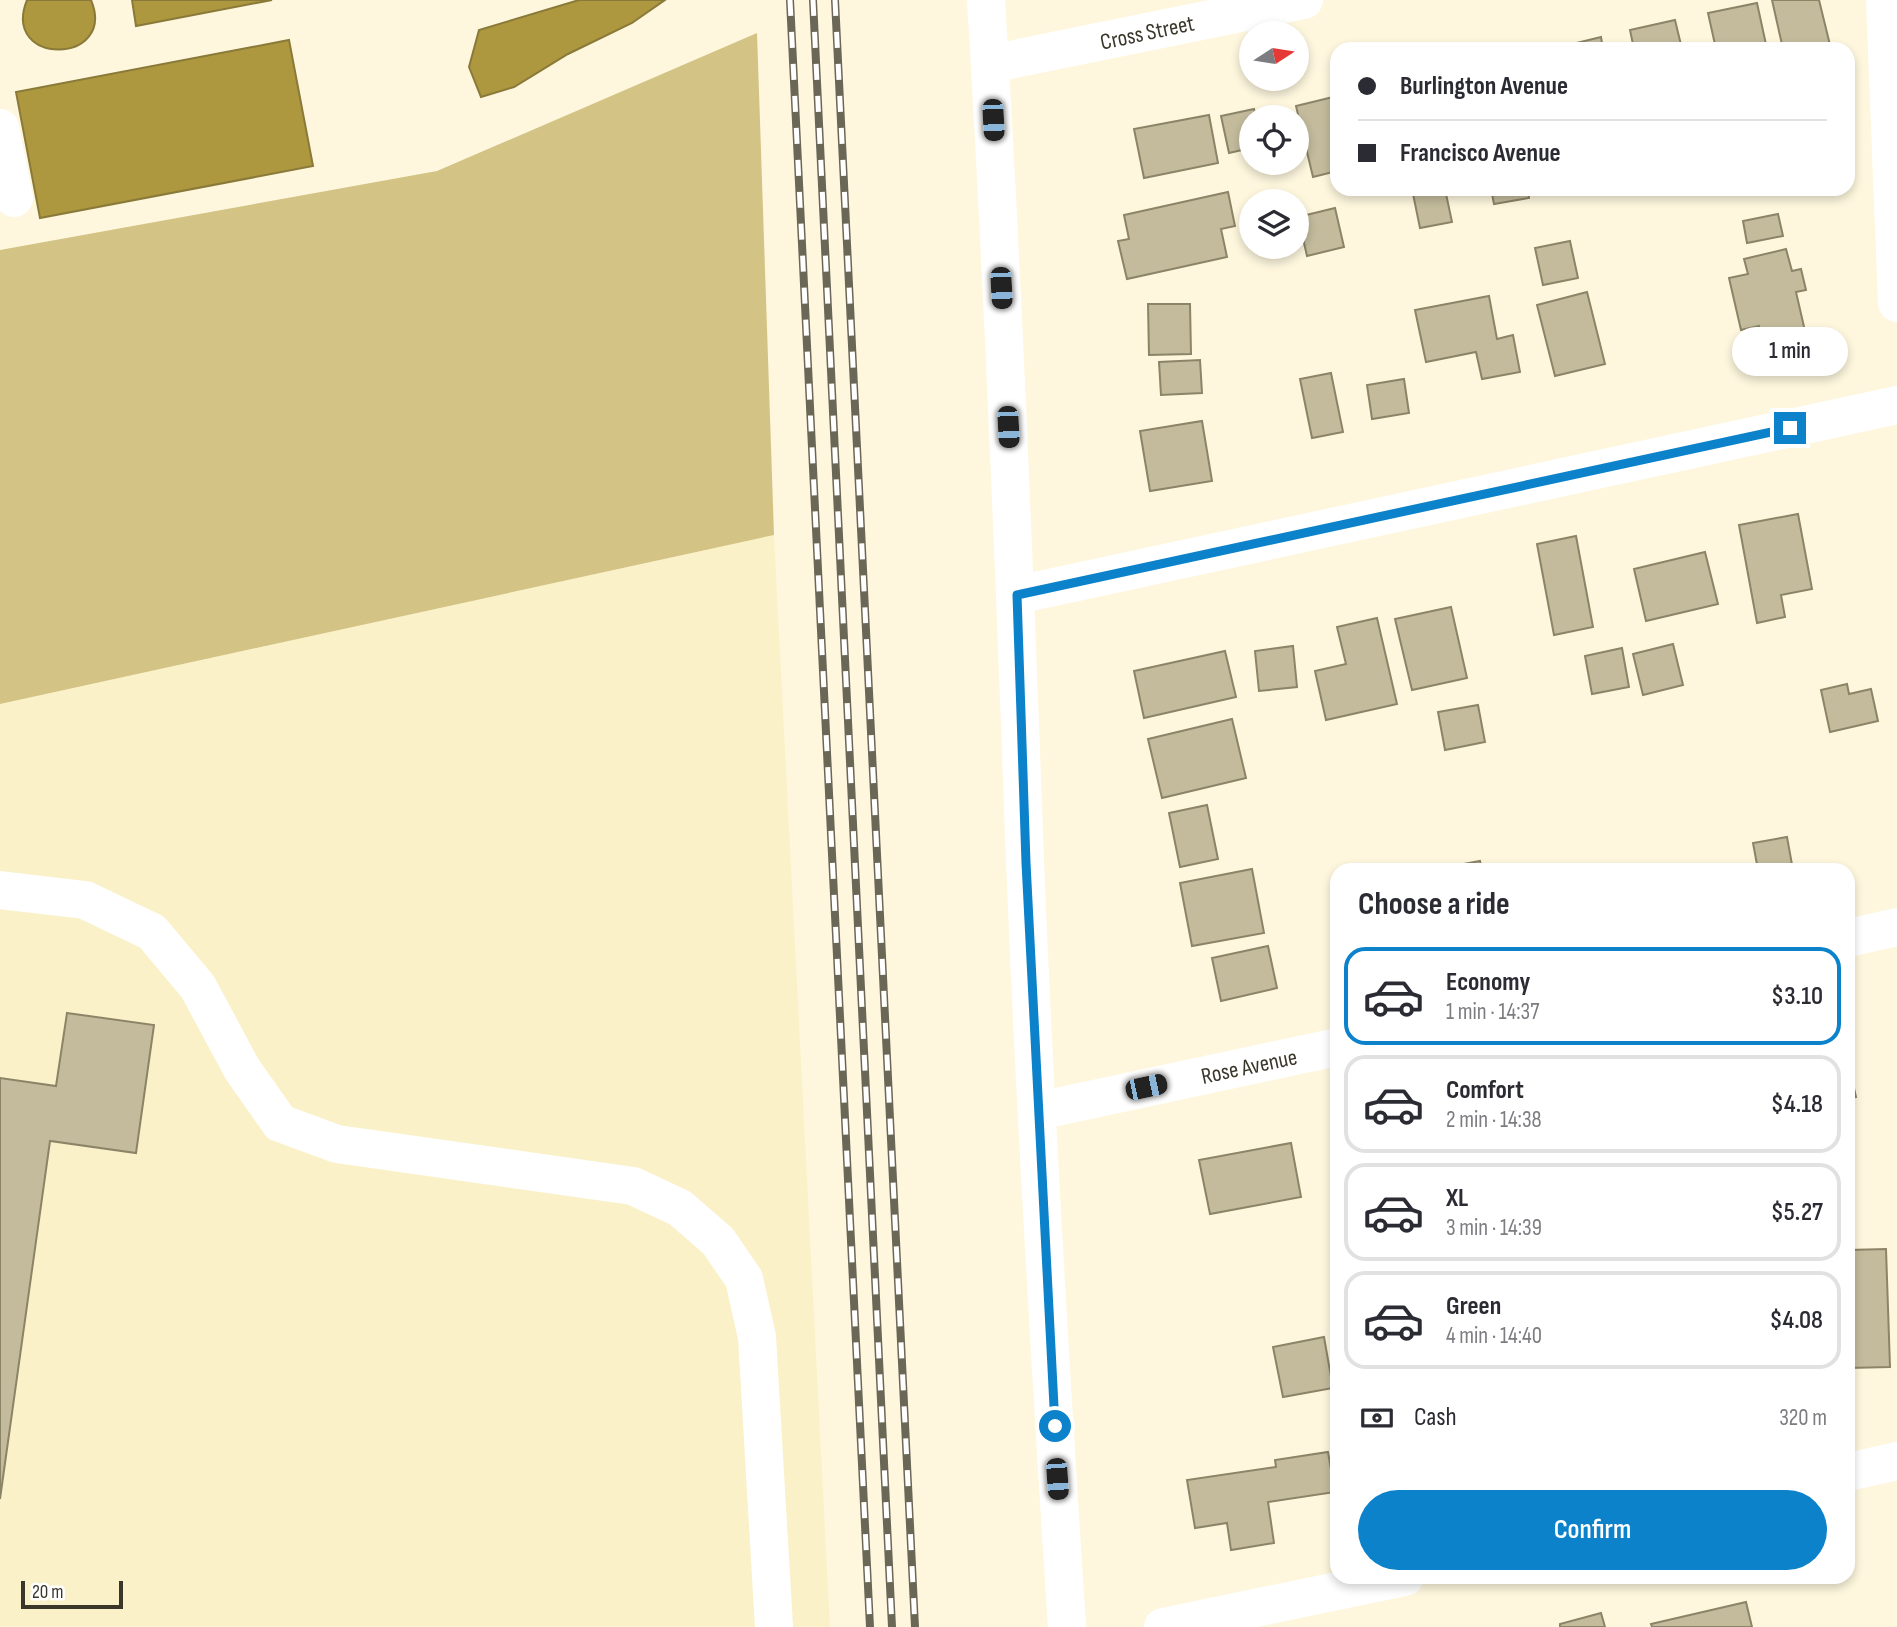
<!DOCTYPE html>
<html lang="en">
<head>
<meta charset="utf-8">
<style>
	body { margin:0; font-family:"Sofia Sans Condensed",sans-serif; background:#f7f7f7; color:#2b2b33; height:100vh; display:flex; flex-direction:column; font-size:26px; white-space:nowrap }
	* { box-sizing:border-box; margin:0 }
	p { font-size:23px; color:#7c7c81 }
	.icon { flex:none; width:38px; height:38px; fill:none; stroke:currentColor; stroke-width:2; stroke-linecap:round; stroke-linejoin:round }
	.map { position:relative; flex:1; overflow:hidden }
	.details { position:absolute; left:1330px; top:863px; width:525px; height:721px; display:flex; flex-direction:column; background:#fff; border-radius:21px; box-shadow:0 4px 10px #0003 }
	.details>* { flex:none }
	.hud { position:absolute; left:1330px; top:42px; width:525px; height:154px; border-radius:21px; box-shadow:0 4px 10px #0003; display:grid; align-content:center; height:154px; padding:0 28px; background:#fff }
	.needle { width:46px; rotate:78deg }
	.buttons { position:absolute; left:1239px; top:21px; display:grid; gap:14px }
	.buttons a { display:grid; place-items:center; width:70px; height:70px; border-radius:50%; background:#fff; box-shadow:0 4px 10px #0003; font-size:35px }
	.scale { position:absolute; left:21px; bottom:18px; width:102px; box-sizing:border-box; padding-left:7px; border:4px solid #3a372a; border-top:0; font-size:19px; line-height:24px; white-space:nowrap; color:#3a372a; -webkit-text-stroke:5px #fff; paint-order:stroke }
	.end { position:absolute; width:32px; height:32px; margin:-16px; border:9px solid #0c82cb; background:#fff; box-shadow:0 0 0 4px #fff }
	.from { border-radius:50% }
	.bubble { position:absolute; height:49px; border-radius:24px; background:#fff; box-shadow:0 4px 10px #0003; font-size:23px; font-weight:600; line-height:49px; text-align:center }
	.car { position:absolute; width:21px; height:42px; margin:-21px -10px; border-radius:9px; box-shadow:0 0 5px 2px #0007; background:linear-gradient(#222 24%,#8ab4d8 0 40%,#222 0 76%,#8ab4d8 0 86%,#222 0) }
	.hud b { display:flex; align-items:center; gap:24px; height:66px; font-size:26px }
	.hud b+b { border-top:2px solid #e1e1e2 }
	.hud i { width:18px; height:18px; background:#2b2b33 }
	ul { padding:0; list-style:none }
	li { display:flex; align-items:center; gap:21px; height:98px; margin:0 14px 10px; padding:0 14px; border:4px solid #e1e1e2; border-radius:21px }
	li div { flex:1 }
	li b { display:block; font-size:26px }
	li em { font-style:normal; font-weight:600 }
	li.active { border-color:#0c82cb }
	li>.icon { width:63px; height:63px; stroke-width:1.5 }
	h2 { padding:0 28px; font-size:32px; line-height:84px }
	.pay { display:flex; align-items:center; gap:18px; height:77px; padding:0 28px; font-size:26px }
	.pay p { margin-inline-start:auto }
	.cta { display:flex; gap:14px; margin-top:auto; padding:14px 28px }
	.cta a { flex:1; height:80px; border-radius:42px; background:#0c82cb; color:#fff; font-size:28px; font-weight:600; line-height:80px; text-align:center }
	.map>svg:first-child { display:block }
</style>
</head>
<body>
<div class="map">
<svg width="1897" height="1627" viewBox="0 0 1897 1627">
	<rect width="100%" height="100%" fill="#fef7de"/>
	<path fill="#fbf1c9" d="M774,535L830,1627H0V704Z"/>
	<path fill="#d3c384" d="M757,33L774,535L0,704V250L437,171Z"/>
	<g fill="#ad973f" stroke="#8a7a39" stroke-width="2">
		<path d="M27,0H91C118,65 0,67 27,0Z"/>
		<path d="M132,0H272L136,26Z"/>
		<path d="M579,0H665L632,23L568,54L514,87L481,97L469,67L479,30Z"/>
		<path d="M289,40L313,166L40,218L16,92Z"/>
	</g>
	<g fill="#c3bb9c" stroke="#8c8467" stroke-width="2">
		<path d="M1772,0H1819L1831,49H1783Z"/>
		<path d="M1757,3L1767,49H1716L1708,13Z"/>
		<path d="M1675,20L1682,49H1634L1630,30Z"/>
		<path d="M1601,37L1603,49H1552Z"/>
		<path d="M1337,96V171L1313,177L1296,106Z"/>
		<path d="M1254,109L1256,117H1251V148L1229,153L1221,116Z"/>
		<path d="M1209,115L1218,163L1144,178L1134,129Z"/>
		<path d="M1412,189H1445L1452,222L1420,228Z"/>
		<path d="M1491,189H1528L1529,198L1494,204Z"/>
		<path d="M1228,192L1235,226L1221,229L1227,257L1127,279L1118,241L1129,239L1124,215Z"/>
		<path d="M1335,208L1344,247L1307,256L1298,217Z"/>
		<path d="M1778,214L1783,236L1747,243L1743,221Z"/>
		<path d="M1570,241L1578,278L1543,285L1535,248Z"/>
		<path d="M1786,249L1792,271L1801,269L1806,290L1796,292L1805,331L1762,341L1759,326L1741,330L1729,278L1748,274L1744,259Z"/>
		<path d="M1587,292L1605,364L1555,376L1537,305Z"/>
		<path d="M1489,296L1497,339L1513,335L1520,372L1482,379L1476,352L1426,362L1415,310Z"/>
		<path d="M1148,304H1190L1191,354L1149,355Z"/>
		<path d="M1200,360L1202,393L1161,395L1159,362Z"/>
		<path d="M1331,373L1343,432L1312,438L1300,379Z"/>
		<path d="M1404,379L1409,413L1372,419L1367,385Z"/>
		<path d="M1202,421L1212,481L1150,491L1140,431Z"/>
		<path d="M1798,514L1812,589L1781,595L1785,617L1757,623L1739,525Z"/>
		<path d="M1576,536L1593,627L1554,635L1537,544Z"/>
		<path d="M1705,552L1718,604L1646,621L1634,569Z"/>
		<path d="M1451,607L1467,678L1412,690L1395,619Z"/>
		<path d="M1377,618L1397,704L1326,720L1315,671L1346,664L1337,627Z"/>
		<path d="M1673,644L1683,685L1643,695L1633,654Z"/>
		<path d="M1293,646L1297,687L1259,691L1255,651Z"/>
		<path d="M1622,648L1629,687L1592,694L1585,656Z"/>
		<path d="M1225,651L1236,697L1144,718L1134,671Z"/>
		<path d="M1847,684L1849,694L1871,689L1878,721L1830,732L1821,690Z"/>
		<path d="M1478,705L1485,742L1445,750L1438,712Z"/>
		<path d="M1232,719L1246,778L1162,798L1148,739Z"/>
		<path d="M1207,805L1218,859L1180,867L1169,813Z"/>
		<path d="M1787,837L1793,870H1758L1753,843Z"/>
		<path d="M1480,861L1482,870H1459L1458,865Z"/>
		<path d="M1252,869L1264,933L1192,946L1180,883Z"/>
		<path d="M1268,946L1277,988L1221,1001L1212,958Z"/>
		<path d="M67,1013L154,1025L136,1153L50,1141L0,1499V1078L56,1086Z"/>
		<path d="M1848,1062L1856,1097L1848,1099Z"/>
		<path d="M1291,1143L1301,1197L1210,1214L1199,1160Z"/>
		<path d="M1886,1249L1890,1367L1848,1368V1250Z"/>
		<path d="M1324,1337L1333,1388L1283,1397L1273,1347Z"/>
		<path d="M1328,1452L1335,1492L1268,1502L1274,1543L1231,1550L1227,1523L1195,1528L1187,1480L1276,1467L1275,1460Z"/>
		<path d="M1746,1602L1752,1627H1652L1651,1624Z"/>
		<path d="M1601,1613L1605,1627H1560V1624Z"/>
	</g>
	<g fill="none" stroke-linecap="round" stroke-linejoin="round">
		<g stroke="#fff" stroke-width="38">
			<path d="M986,0C1003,278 1014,556 1024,834C1034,1098 1050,1363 1067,1627"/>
			<path d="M1885,0L1897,303"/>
			<path d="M990,64L1304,0"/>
			<path d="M0,128L14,198"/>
			<path d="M1017,595L1897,405"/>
			<path d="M0,890L85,900L152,932L198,987L242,1069L280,1123L337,1144L633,1186L680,1208L718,1241L744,1279L757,1337L774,1627"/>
			<path d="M1848,938L1897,927"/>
			<path d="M1038,1111L1337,1047"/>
			<path d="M1848,1472L1897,1461"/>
			<path d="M1163,1627L1405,1577"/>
		</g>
		<defs>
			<g id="rail">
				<path d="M790,0L870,1627"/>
				<path d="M813,0L892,1627"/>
				<path d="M835,0L915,1627"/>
			</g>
		</defs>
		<use href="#rail" stroke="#6b6757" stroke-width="8"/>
		<use href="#rail" stroke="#fff" stroke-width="5" stroke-dasharray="16" stroke-linecap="butt"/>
	</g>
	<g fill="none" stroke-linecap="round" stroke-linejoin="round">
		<path stroke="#0c82cb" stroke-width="9" d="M1055,1426L1026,863L1017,595L1790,428"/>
	</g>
	<g text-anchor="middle" stroke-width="7" stroke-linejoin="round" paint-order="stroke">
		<g font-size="23" fill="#3a372a" stroke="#fff">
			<text transform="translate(1147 32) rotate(-12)" y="8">Cross Street</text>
			<text transform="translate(1249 1066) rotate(-12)" y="8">Rose Avenue</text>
		</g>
	</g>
</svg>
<div class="buttons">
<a><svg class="needle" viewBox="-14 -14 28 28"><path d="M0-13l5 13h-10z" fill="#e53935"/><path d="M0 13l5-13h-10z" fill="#7c7c81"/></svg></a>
<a><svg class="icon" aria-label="locate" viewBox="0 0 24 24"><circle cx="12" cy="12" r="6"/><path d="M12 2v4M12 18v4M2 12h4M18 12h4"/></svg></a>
<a><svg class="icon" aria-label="layers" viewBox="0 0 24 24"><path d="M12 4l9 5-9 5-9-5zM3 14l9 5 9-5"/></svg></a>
</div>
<div class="scale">20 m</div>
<i class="end from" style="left:1055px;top:1426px"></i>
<i class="end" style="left:1790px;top:428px"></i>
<div class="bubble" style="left:1732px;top:327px;width:116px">1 min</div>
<i class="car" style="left:993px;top:120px;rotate:177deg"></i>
<i class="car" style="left:1001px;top:288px;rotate:177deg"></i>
<i class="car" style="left:1008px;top:427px;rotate:177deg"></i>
<i class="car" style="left:1146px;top:1087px;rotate:78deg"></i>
<i class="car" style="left:1057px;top:1479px;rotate:176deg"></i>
<div class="hud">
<b><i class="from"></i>Burlington Avenue</b>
<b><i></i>Francisco Avenue</b>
</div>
<section class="details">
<h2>Choose a ride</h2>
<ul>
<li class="active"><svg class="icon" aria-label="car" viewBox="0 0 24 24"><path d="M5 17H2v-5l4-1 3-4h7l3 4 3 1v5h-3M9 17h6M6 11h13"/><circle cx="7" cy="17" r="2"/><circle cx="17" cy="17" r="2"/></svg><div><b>Economy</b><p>1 min · 14:37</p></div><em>$3.10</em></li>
<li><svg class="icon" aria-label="car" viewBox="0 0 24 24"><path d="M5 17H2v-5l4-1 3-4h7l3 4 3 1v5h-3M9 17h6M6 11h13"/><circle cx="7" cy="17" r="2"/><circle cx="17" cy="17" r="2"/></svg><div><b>Comfort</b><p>2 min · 14:38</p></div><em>$4.18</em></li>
<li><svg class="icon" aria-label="car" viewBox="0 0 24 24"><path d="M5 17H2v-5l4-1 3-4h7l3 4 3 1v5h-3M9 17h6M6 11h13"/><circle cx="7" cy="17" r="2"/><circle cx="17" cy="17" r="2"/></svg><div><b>XL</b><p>3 min · 14:39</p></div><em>$5.27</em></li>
<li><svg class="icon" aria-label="car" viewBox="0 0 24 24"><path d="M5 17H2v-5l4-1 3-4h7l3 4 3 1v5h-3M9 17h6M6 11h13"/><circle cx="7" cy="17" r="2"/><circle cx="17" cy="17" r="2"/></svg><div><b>Green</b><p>4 min · 14:40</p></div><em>$4.08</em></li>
</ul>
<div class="pay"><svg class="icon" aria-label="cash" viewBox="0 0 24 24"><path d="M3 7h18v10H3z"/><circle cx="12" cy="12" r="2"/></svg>Cash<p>320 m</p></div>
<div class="cta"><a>Confirm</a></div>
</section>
</div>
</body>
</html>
